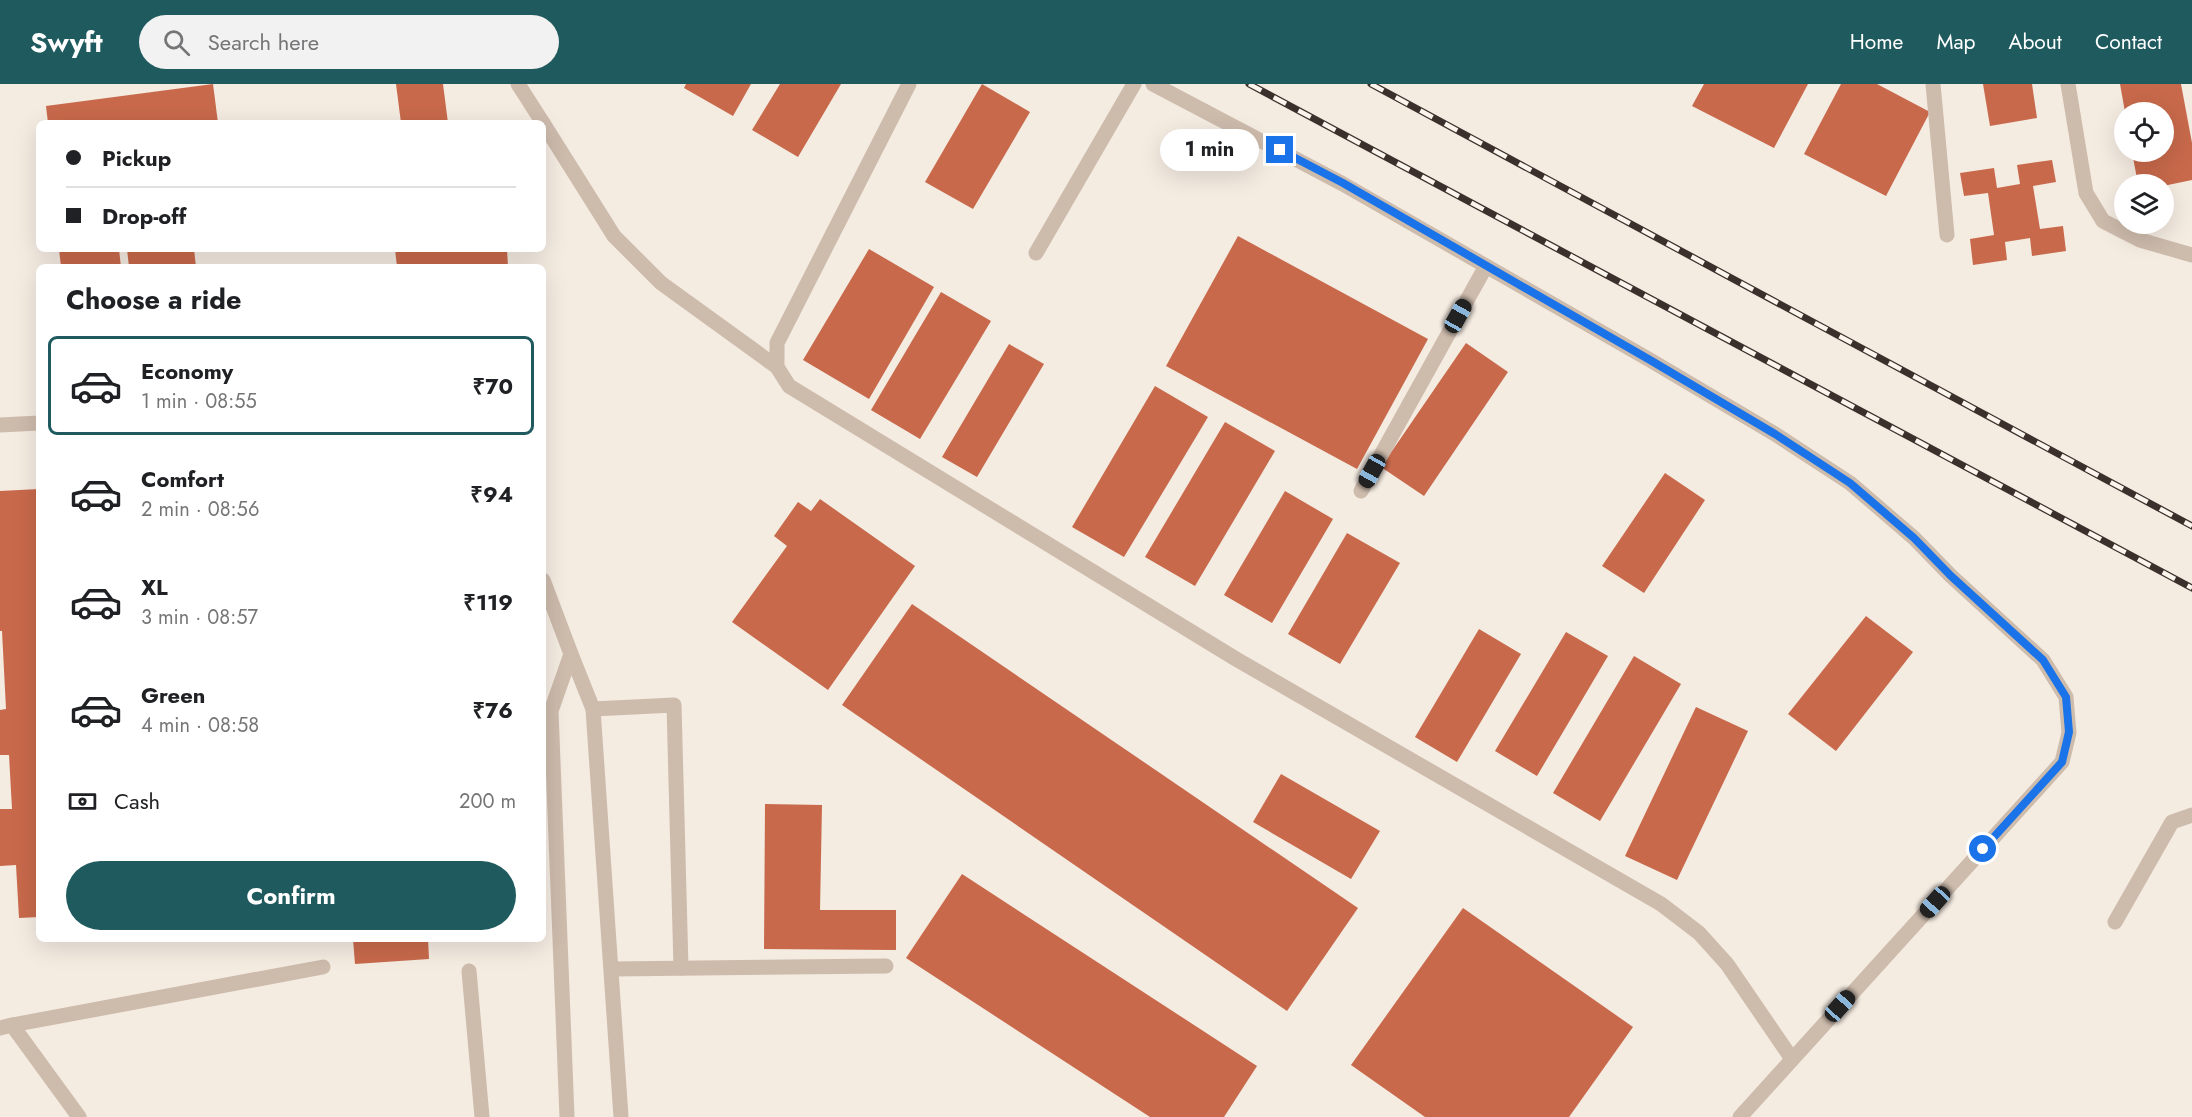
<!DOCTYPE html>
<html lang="en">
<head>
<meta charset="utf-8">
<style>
	body { margin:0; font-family:Jost,sans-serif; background:#f2f2f2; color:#202124; height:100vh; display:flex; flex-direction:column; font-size:22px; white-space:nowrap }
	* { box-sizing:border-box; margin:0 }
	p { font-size:20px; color:#757577 }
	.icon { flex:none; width:33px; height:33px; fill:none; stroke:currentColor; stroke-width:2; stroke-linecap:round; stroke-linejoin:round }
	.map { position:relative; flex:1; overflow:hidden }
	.side { position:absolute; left:36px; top:180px; width:510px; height:678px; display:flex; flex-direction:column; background:#fff; border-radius:9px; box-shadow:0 6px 24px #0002 }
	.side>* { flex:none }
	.top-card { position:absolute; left:36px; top:36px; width:510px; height:132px; border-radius:9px; box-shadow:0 6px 24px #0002; display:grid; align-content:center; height:132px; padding:0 30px; background:#fff }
	.fabs { position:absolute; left:2114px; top:18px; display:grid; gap:12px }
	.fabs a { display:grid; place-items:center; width:60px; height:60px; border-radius:50%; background:#fff; box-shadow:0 6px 24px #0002; font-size:30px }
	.end { position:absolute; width:27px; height:27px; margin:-14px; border:8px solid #1a73e8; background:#fff; box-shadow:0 0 0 3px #fff }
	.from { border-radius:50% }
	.bubble { position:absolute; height:42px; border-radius:21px; background:#fff; box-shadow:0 6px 24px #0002; font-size:20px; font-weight:700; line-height:42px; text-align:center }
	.car { position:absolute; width:18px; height:36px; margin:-18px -9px; border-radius:8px; box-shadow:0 0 4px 2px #0007; background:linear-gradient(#222 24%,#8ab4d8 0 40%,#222 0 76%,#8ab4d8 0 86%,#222 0) }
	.top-card b { display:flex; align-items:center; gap:21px; height:57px; font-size:22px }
	.top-card b+b { border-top:2px solid #e0e0e0 }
	.top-card i { width:15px; height:15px; background:#202124 }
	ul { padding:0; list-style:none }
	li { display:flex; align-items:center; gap:18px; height:99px; margin:0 12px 9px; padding:0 18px; border:3px solid transparent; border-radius:9px }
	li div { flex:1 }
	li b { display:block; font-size:22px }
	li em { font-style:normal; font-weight:700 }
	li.active { border-color:#1f5a5e }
	li>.icon { width:54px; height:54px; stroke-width:1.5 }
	h2 { padding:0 30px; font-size:27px; line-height:72px }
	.pay { display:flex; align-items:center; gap:15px; height:66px; padding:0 30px; font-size:22px }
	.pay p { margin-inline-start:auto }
	.button { display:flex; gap:12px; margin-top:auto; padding:12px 30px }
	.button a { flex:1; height:69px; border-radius:36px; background:#1f5a5e; color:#fff; font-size:24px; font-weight:700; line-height:69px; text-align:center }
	header { display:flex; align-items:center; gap:36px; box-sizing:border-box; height:84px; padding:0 30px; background:#1f5a5e; color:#fff }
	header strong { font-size:28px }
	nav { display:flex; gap:33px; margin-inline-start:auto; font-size:21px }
	.search { width:420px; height:54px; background:#f2f2f2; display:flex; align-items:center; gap:15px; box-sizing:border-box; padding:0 21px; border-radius:33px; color:#757577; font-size:22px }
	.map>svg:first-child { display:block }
</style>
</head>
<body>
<header>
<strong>Swyft</strong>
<div class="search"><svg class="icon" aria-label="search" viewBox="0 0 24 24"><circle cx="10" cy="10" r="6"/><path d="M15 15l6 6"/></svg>Search here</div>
<nav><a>Home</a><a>Map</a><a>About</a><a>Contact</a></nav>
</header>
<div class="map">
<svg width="2192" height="1033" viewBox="0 0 2192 1033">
	<rect width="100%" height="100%" fill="#f4ebe1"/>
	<g fill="#c8694b">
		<path d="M213,0L218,39H48L46,22Z"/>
		<path d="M396,0H443L448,39H401Z"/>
		<path d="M686,0H751L733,32L684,4Z"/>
		<path d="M780,0H841L798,73L752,46Z"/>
		<path d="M982,0L1030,28L973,125L925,98Z"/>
		<path d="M1704,0H1808L1774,64L1692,22Z"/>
		<path d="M1841,0H1877L1930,28L1886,112L1804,70Z"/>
		<path d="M1983,0H2032L2037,34L1990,42Z"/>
		<path d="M2120,0H2181L2192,59V96L2163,102L2138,100L2132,68H2163V28H2125Z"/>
		<path d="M2052,76L2056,98L2033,102L2040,145L2063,142L2066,167L2032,172L2030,154L2005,158L2007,176L1973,181L1970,155L1994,151L1988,109L1964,112L1960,89L1994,84L1997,104L2020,100L2017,81Z"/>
		<path d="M1238,152L1428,255L1357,385L1166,282Z"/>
		<path d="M59,165H119L121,183H61Z"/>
		<path d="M127,165H194L196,183H129Z"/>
		<path d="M395,165H507L508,183H397Z"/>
		<path d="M869,165L934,203L869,315L803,276Z"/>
		<path d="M941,208L991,237L920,355L871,326Z"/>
		<path d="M1466,259L1508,288L1424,412L1381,383Z"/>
		<path d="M1009,260L1044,280L977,393L942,373Z"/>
		<path d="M1155,302L1208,333L1124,473L1072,443Z"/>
		<path d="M1225,338L1275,367L1195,502L1145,473Z"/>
		<path d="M1665,389L1705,416L1644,509L1602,482Z"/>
		<path d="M39,405V833L19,834L16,781L0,782V725H12L9,671H0V626L6,625L2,547H0V407Z"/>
		<path d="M1285,407L1333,435L1272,539L1224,511Z"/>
		<path d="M820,415L915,482L828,606L732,538L787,462L774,452L798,418L811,427Z"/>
		<path d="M1347,449L1400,479L1340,580L1288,550Z"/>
		<path d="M912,520L1358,824L1287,927L842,621Z"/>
		<path d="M1866,532L1913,568L1836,667L1788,630Z"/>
		<path d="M1479,545L1521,570L1457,678L1415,653Z"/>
		<path d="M1566,548L1608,572L1537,692L1495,667Z"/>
		<path d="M1634,572L1681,600L1600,737L1553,709Z"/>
		<path d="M1696,623L1748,647L1677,796L1625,772Z"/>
		<path d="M1281,690L1380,747L1351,795L1253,738Z"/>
		<path d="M765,720L822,721L820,826H896V866L764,865Z"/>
		<path d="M962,790L1257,982L1224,1033H1150L906,874Z"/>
		<path d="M1463,824L1633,943L1569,1033H1425L1351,981Z"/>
		<path d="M353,855H428L429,875L355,880Z"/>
	</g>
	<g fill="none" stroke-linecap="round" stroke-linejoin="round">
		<g stroke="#cdbbac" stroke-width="15">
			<path d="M518,0L543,39"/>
			<path d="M909,0L777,259V283L789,302L1236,575L1661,820L1699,849L1727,880L1792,975"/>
			<path d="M1153,0L1343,100L1650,276L1775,350L1850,399L1914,454L1951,492L2043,576L2066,613L2069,649L2062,678L1740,1033"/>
			<path d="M1933,0L1947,151"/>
			<path d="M543,39L614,152L661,199L777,283"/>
			<path d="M1036,169L1134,0"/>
			<path d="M0,341L39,339"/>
			<path d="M1361,407L1486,182"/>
			<path d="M543,496L571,570"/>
			<path d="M593,625L674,621L681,884"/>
			<path d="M2115,838L2172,738L2192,731"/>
			<path d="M612,885L886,882"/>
			<path d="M469,887L482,1033"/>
			<path d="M12,941L323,883"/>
			<path d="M0,944L12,941L79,1033"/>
			<path d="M567,1033L551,627L571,570L593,625L621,1033"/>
		</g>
		<path stroke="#cdbbac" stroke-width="15" d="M2068,0L2086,109L2103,137L2140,156L2192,171"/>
		<defs>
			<g id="rail">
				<path d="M1249,0L2192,504"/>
				<path d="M1371,0L2192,442"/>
			</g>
		</defs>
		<use href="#rail" stroke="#3b302b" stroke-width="7"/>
		<use href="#rail" stroke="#fbf5ee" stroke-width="4.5" stroke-dasharray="14" stroke-linecap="butt"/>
	</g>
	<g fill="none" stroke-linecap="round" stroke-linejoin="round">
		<path stroke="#1a73e8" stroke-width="8" d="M1280,66L1343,99L1650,276L1775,350L1850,399L1914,454L1951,492L2043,576L2066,613L2069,648L2062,678L1983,765"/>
	</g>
</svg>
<div class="fabs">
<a><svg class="icon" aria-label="locate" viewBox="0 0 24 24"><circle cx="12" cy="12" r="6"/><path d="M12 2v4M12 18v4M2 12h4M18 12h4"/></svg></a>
<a><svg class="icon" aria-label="layers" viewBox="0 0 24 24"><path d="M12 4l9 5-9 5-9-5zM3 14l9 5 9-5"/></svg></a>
</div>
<i class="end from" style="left:1983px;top:765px"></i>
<i class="end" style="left:1280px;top:66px"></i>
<div class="bubble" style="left:1160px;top:45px;width:99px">1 min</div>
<i class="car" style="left:1458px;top:232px;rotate:29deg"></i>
<i class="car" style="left:1372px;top:387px;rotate:209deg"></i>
<i class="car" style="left:1935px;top:818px;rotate:222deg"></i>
<i class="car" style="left:1840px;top:922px;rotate:42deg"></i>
<div class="top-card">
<b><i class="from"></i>Pickup</b>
<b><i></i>Drop-off</b>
</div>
<section class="side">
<h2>Choose a ride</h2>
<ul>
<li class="active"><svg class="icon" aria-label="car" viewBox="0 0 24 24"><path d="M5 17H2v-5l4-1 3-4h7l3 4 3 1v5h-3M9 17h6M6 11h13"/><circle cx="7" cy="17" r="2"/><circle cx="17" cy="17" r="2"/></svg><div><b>Economy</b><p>1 min · 08:55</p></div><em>₹70</em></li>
<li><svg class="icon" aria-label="car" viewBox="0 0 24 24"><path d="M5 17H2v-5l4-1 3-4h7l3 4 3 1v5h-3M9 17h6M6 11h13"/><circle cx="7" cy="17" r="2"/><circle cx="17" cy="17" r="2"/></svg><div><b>Comfort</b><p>2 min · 08:56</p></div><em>₹94</em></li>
<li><svg class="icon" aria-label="car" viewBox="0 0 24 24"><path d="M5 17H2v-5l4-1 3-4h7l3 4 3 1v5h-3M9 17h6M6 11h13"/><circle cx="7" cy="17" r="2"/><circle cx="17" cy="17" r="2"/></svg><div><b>XL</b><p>3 min · 08:57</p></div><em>₹119</em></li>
<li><svg class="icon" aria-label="car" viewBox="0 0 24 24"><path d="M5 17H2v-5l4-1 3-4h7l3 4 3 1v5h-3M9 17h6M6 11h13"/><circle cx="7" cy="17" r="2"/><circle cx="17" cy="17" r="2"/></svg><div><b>Green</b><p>4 min · 08:58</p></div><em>₹76</em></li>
</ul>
<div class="pay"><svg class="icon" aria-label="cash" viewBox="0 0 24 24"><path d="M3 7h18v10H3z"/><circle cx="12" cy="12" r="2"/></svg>Cash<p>200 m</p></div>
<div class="button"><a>Confirm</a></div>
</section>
</div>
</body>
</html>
